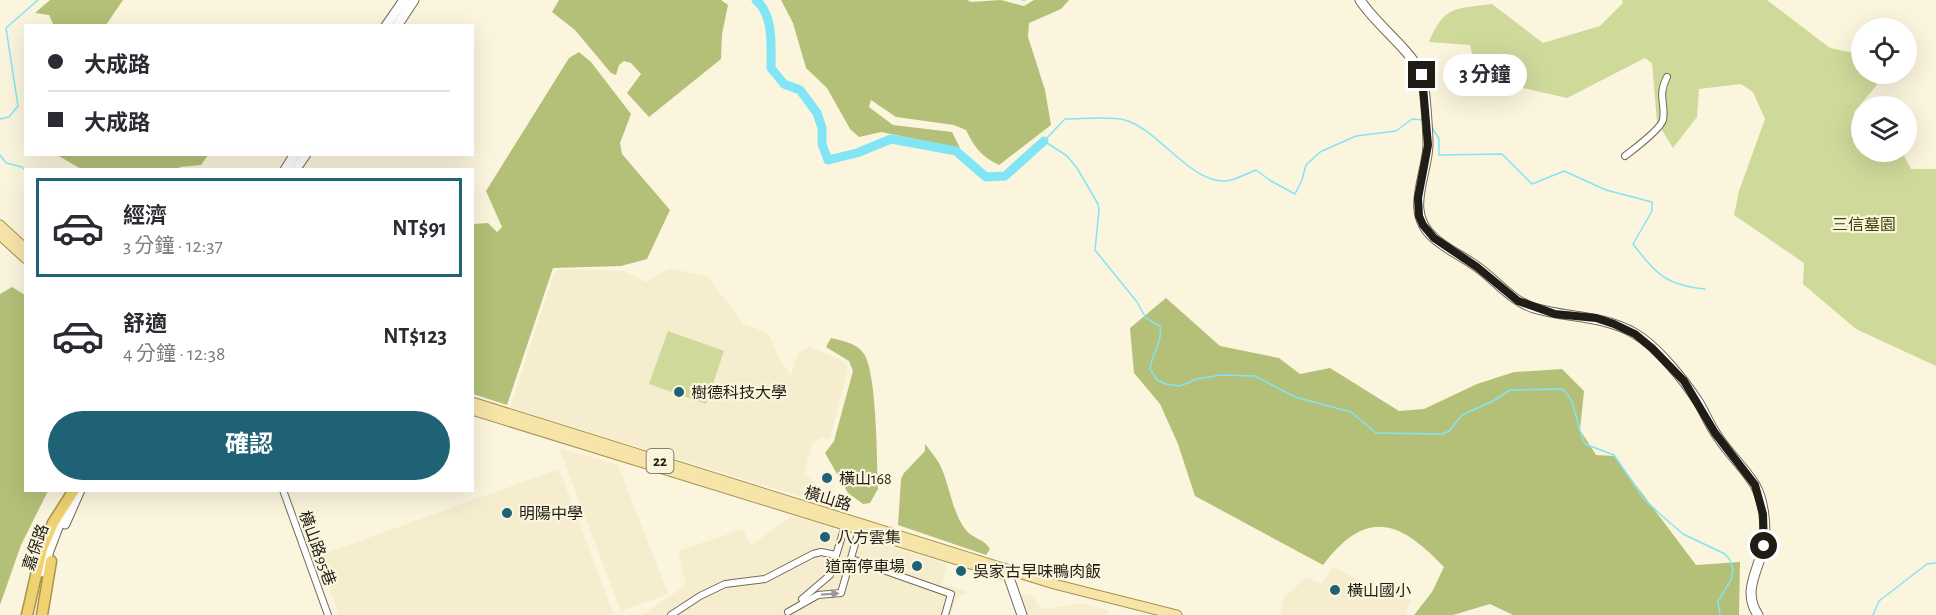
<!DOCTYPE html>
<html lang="zh-TW">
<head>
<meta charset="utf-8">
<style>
	body { margin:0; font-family:"Alegreya Sans","Noto Sans TC",sans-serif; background:#f2f2f3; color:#2b2b33; height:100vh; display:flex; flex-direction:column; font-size:22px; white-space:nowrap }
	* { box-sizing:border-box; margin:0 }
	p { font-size:20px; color:#7c7c81 }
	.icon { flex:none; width:33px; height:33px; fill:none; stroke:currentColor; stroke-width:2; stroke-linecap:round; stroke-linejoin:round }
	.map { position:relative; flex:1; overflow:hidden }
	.sheet { position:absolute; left:24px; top:168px; width:450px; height:324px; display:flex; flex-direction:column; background:#fff; border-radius:0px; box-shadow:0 6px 24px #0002 }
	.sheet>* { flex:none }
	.top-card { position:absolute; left:24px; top:24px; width:450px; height:132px; border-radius:0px; box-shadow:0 6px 24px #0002; display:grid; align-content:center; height:132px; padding:0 24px; background:#fff }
	.controls { position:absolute; left:1851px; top:18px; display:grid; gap:12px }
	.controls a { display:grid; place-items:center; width:66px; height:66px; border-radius:50%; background:#fff; box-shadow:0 6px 24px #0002; font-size:30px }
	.end { position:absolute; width:27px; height:27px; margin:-14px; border:8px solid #1f1d15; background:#fff; box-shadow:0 0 0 3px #fff }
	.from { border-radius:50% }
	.bubble { position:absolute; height:42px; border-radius:21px; background:#fff; box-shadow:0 6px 24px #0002; font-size:20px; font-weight:700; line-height:42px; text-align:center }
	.top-card b { display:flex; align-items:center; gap:21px; height:57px; font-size:22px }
	.top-card b+b { border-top:2px solid #e1e1e2 }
	.top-card i { width:15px; height:15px; background:#2b2b33 }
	ul { padding:10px 0 0; list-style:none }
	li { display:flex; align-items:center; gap:18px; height:99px; margin:0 12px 9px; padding:0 12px; border:3px solid transparent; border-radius:0px }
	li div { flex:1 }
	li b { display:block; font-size:22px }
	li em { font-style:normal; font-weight:700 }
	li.on { border-color:#1f6175 }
	li>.icon { width:54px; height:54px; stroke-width:1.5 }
	.action { display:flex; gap:12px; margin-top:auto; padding:12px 24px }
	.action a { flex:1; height:69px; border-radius:36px; background:#1f6175; color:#fff; font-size:24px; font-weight:700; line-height:69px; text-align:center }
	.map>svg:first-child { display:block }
</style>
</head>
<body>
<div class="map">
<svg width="1936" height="615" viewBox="0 0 1936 615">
	<rect width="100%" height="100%" fill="#fbf5de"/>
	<g fill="#f5edce">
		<path d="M669,268L708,277L743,324L768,333L781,362L791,375L798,353L809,347L840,359L848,367L830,439L821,437L812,444L804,472L819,487V502L510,408L553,276L558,269L624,271L646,282Z"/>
		<path d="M559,448L618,465L668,594L621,611Z"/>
		<path d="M559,469L613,613L608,615H339L318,556Z"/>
		<path d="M792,516L948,564L942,584L968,592L956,599L951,615H642L686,585L678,551L743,529L750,546Z"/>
		<path d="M1333,567L1393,597L1411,599L1405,615H1280L1284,597L1306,578L1322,583Z"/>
		<path d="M1020,595H1029L1034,598L1037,605L1043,609L1081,603L1109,611L1106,615H1026Z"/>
	</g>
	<g fill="#ced99a">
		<path d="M1622,0H1767L1830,48L1859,54L1861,59L1862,74H1870L1877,85L1854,112L1856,129L1861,131L1862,152H1902L1911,169H1936V366L1856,329L1803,284L1804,263L1734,215L1739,191L1765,119L1753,92L1741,84L1699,89L1697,117L1673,148L1657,122L1652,63L1645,58L1567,98L1478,78L1470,45L1429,42C1444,5 1456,9 1492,4L1543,43L1600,26L1623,3Z"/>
		<path d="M668,331L724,351L706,404L649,384Z"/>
	</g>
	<g fill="#b4c078">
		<path d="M50,0H123L106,25L54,26L49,15L35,13Z"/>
		<path d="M559,0H721L728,5L722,34L721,59L649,117L627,93L641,74L631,63L624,61L619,65L616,75L611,73L575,30L552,12Z"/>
		<path d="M781,0H967L971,2L1001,0L1024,6L1034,0H1069L1061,9L1029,23L1028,37L1045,90L1051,125L999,165C981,156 975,148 966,130L954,125L896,117L871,100L869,107L893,125L952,132L960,148L881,132L859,137L850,129L827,88L806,68L793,23Z"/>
		<path d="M579,52L591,62L631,114L620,143L622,154L670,210L647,259L621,266L553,268L507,405L473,394V224L488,223L497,232L502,227L486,191L569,58Z"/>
		<path d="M57,155H208L201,165L180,167L177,170L81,169Z"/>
		<path d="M12,287L25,295L26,490L48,491L21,545L0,605V294Z"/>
		<path d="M1166,298L1220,346L1279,358L1300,374L1330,368L1399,411L1424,409L1477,384L1514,372L1562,369L1584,391L1580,430L1596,455L1614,456L1696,565L1740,562L1739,615H1513L1490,604L1453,615H1414L1432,592L1444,567C1400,521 1367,507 1323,565L1195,496L1178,444L1160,404L1134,373L1130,328Z"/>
		<path d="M831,338C843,341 857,343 864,354C877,373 877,462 878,489L870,503L863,504L848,493L825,453L834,441L853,371L849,361L826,347Z"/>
		<path d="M925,444C930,450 935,457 939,463C950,484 951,510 965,529C972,539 984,538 990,549L986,555L898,525L901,479L904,473L925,451Z"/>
	</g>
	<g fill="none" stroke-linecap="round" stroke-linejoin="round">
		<g stroke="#82e5f6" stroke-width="1.5">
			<path d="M1022,0H1025"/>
			<path d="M0,119L9,117L18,106L6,28L38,0"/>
			<path d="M1424,120L1412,119L1396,131L1356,136L1320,152L1306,165L1302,180L1295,194L1271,181L1256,170C1248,173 1239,178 1231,180C1194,189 1160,130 1125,120C1109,116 1082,119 1065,119L1044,141L1067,156L1077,168L1098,204L1099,210L1095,250L1137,302L1146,318L1160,326C1163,342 1152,353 1150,369L1157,380L1166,384L1180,386L1197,379L1221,375L1255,376L1295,397L1351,412L1376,433L1442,434L1449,431L1462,415L1493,401L1510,390L1562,389C1577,400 1576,427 1585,444L1614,455L1644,499L1661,515L1683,534L1725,554L1730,560L1733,569L1731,580L1718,601L1720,615"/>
			<path d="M1430,124L1439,139V155L1502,154L1532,184L1564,171L1606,190L1652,202V211L1633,244C1657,275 1666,285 1705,289"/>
			<path d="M0,155L6,163L22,167L26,171"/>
			<path d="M1873,615L1879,601L1927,564L1936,563"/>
		</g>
		<path stroke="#82e5f6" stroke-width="9" d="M756,0C774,15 771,46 771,68L784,84L800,90L817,113L822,128V144L828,160L857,153L891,139L956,151L986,177L1005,176L1044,141"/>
		<defs>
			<g id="street">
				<path d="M1625,156C1634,149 1660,130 1663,120C1666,103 1657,96 1667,77"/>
				<path d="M283,490L328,615"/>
				<path d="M852,559L951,594L945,615"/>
				<path d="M802,599L830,575L845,526"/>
				<path d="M788,612L818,595L841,593L859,530"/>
				<path d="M671,615L700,596L725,584L765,579L813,554L821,552L836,555"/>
			</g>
			<g id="secondary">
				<path d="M1360,0C1377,26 1407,46 1421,73C1425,82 1428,133 1428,145C1427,177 1404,212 1434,238C1446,249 1462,256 1476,266C1495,279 1511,301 1534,308C1567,318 1603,315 1634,333C1658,347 1684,380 1699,403C1705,413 1709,424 1716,434C1727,452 1744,467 1755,485C1764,501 1767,528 1763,547C1758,572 1742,591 1758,615"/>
				<path d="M386,26L404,0"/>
				<path d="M397,26L414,0"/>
				<path d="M285,170L295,154"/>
				<path d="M295,170L306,154"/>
				<path d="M65,524L80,490"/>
				<path d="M1006,569L1022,615"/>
				<path d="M41,572L63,514"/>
			</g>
			<g id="primary">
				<path d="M0,225L26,249"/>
				<path d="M0,235L26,259"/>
				<path d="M472,402L1054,584L1177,615"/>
				<path d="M472,410L1006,575"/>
			</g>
			<g id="highway">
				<path d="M27,615L42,549L53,523L74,490"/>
				<path d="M42,615L51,561"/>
			</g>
		</defs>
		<use href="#street" stroke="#716b57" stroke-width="8"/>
		<use href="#secondary" stroke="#716b57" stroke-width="11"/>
		<use href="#primary" stroke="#a89350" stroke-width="11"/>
		<use href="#highway" stroke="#a89350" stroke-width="13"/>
		<use href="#street" stroke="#fff" stroke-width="6"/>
		<use href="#secondary" stroke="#fff" stroke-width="9"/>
		<use href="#primary" stroke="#f7e4a9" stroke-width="9"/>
		<use href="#highway" stroke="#f1d270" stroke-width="10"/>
	</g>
	<defs><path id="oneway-solid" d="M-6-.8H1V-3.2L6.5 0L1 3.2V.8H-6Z" transform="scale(1.5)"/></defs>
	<use fill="#9a9996" href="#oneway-solid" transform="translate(830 594) rotate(-4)"/>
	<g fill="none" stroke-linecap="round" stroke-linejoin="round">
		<path stroke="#1f1d15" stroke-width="8" d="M1422,75L1428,145L1418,198L1419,216L1423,225L1434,238L1477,267L1518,301L1555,314L1596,318L1614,324L1635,334L1652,348L1684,381L1715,433L1755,485L1763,514L1764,546"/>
	</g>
	<g fill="#1f6175" stroke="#fbf5de" stroke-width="2">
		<circle cx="679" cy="392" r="6"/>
		<circle cx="827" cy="478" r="6"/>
		<circle cx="507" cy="513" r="6"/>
		<circle cx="825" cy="537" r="6"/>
		<circle cx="917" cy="566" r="6"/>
		<circle cx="961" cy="571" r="6"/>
		<circle cx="1335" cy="590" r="6"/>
	</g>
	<g text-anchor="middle" stroke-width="4.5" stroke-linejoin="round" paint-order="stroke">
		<rect fill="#fbf5de" stroke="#615e51" stroke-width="1.5" x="646.5" y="449" width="27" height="24" rx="4.5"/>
		<g font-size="15" font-weight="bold" fill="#1f1d15">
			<text x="660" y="466">22</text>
		</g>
		<g font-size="16" fill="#3a4108" stroke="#fbf5de">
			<text x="1864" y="230">三信墓園</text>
		</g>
		<g font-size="16" fill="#1f1d15" stroke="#fbf5de" text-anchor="start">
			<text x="691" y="398">樹德科技大學</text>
			<text x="839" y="484">橫山168</text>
			<text x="519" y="519">明陽中學</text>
			<text x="837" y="543">八方雲集</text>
			<text x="905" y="572" text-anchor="end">道南停車場</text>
			<text x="973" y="577">吳家古早味鴨肉飯</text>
			<text x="1347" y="596">橫山國小</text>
		</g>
		<g font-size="16" fill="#1f1d15" stroke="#fbf5de">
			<text transform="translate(828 498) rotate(17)" y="6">橫山路</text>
			<text transform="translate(35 547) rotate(-71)" y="6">嘉保路</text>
			<text transform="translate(318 548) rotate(70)" y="6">橫山路95巷</text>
		</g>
	</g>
</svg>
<div class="controls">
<a><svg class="icon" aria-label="locate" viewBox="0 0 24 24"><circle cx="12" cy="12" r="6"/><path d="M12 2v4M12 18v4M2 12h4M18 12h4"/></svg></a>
<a><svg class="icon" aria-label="layers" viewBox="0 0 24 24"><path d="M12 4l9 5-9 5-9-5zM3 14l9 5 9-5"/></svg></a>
</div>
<i class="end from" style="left:1764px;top:546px"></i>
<i class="end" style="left:1422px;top:75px"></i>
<div class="bubble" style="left:1443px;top:54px;width:84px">3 分鐘</div>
<div class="top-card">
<b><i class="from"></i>大成路</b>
<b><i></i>大成路</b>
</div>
<section class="sheet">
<ul>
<li class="on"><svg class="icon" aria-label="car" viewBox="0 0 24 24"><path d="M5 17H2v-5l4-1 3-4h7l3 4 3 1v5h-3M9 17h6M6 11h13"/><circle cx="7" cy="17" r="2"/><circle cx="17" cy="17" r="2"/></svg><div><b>經濟</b><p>3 分鐘 · 12:37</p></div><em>NT$91</em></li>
<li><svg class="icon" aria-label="car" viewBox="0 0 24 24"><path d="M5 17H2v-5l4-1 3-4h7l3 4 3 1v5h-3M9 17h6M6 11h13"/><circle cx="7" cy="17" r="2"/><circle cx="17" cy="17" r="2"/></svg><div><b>舒適</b><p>4 分鐘 · 12:38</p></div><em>NT$123</em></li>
</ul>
<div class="action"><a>確認</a></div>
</section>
</div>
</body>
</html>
